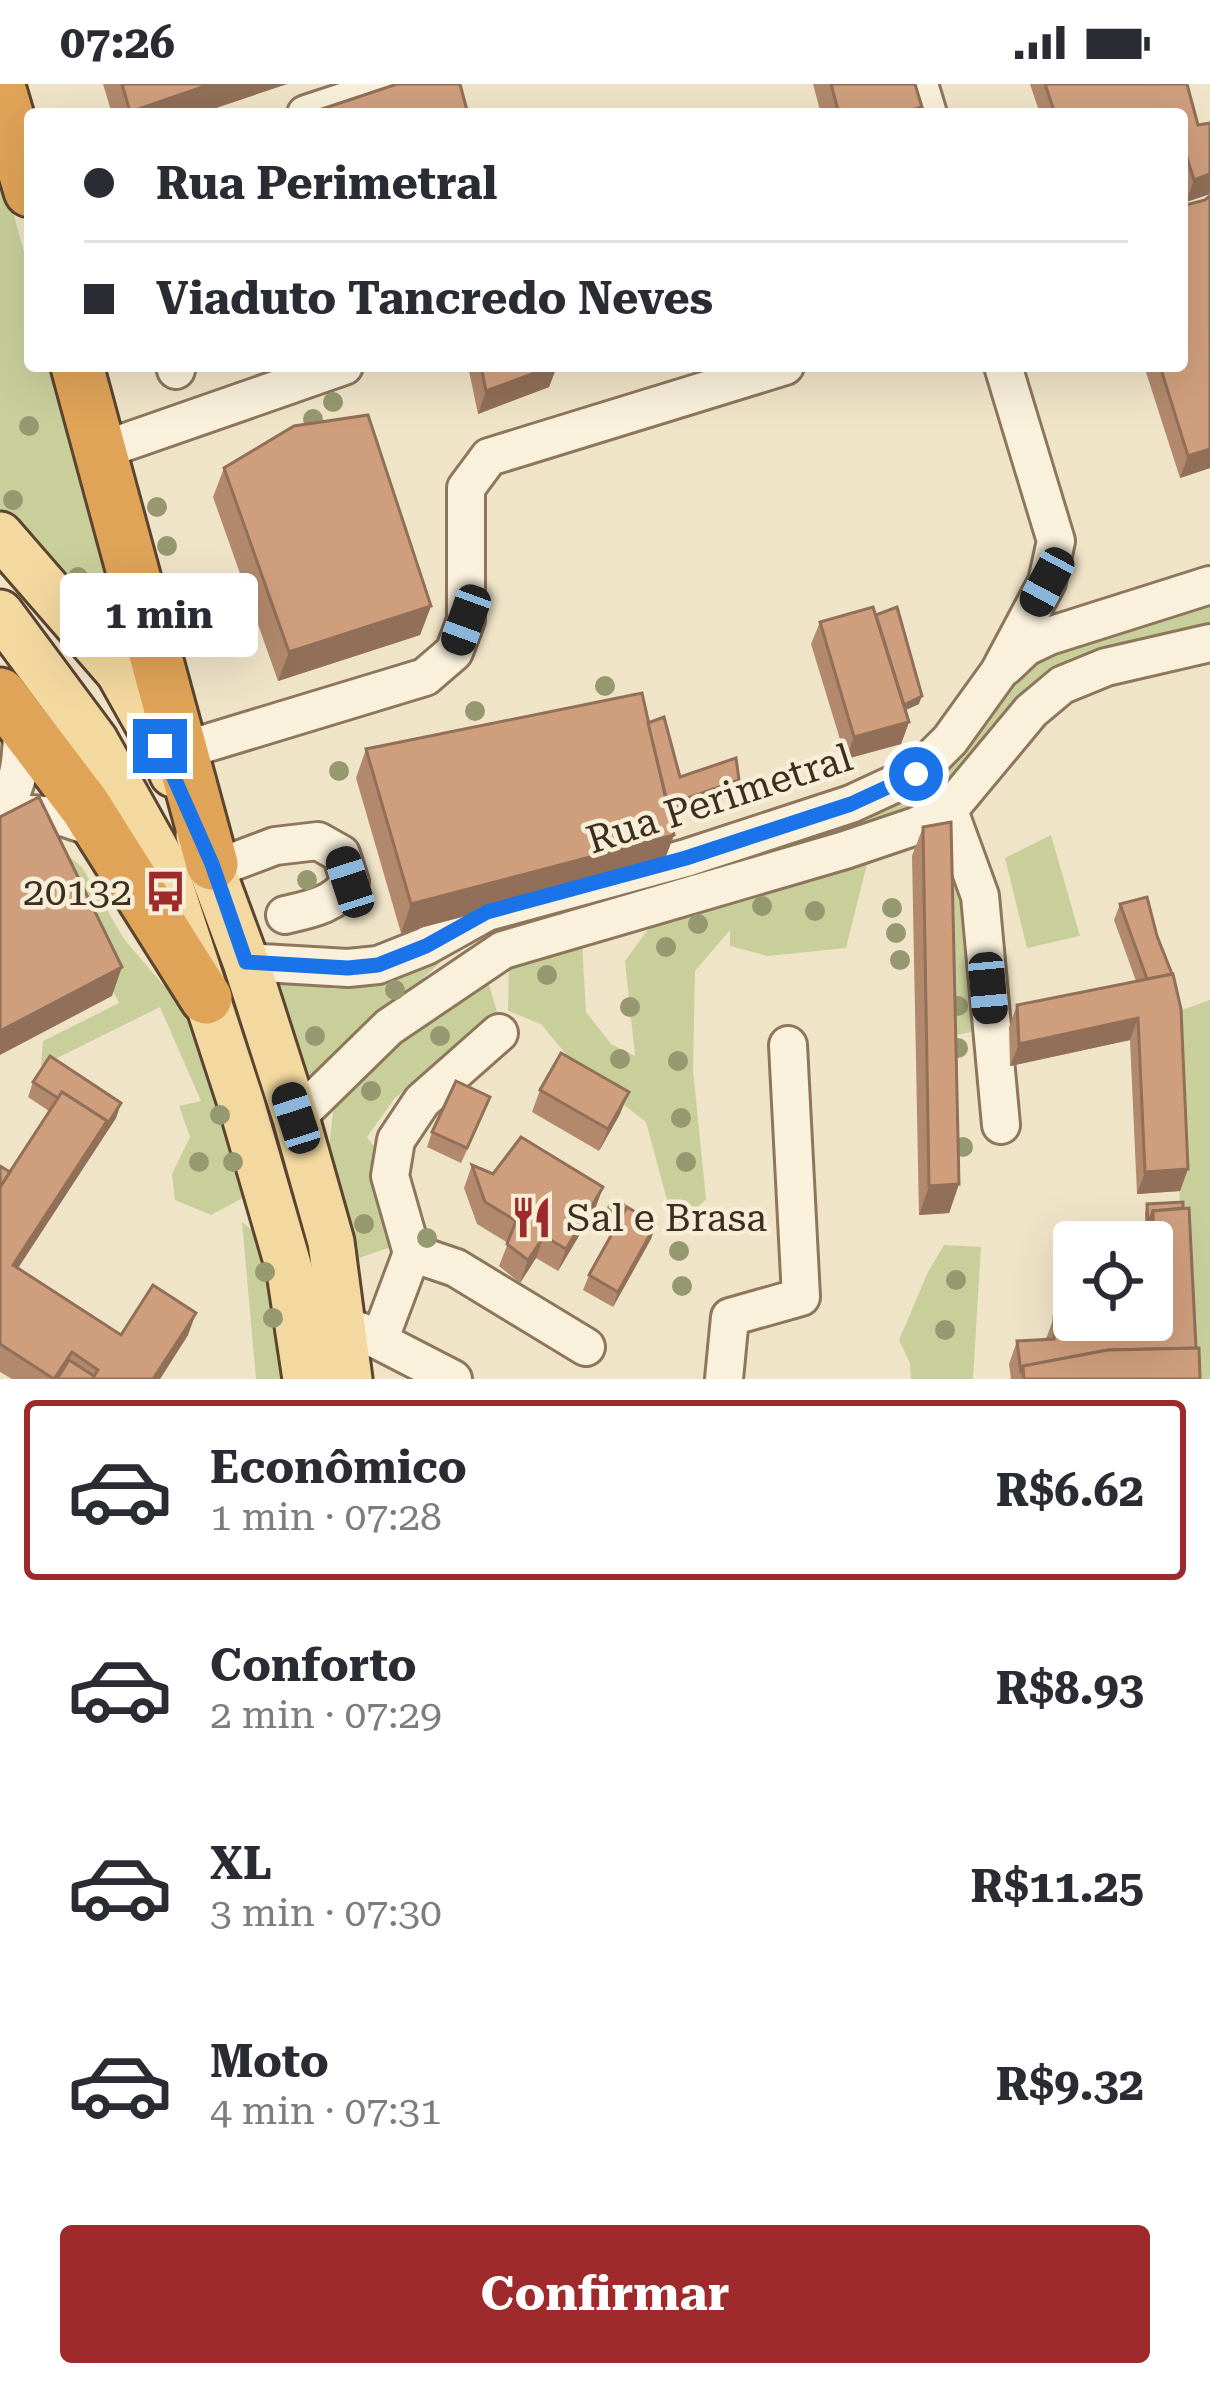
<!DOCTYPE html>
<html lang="pt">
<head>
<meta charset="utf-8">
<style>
	body { margin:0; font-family:"Roboto Serif",serif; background:#f2f2f3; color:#2b2b33; height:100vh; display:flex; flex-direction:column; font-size:45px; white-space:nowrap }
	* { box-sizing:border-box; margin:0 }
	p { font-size:39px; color:#7c7c81 }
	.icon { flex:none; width:66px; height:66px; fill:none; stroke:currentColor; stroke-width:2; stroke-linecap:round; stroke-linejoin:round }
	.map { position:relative; height:1295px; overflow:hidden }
	.panel { display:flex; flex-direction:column; background:#fff; flex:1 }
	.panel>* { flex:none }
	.banner { position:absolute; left:24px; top:24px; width:1164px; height:264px; border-radius:12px; box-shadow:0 12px 48px #0002; display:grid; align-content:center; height:264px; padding:0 60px; background:#fff }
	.controls { position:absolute; left:1053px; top:1137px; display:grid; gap:24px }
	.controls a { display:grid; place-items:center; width:120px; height:120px; border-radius:12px; background:#fff; box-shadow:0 12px 48px #0002; font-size:60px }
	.end { position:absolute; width:54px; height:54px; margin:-27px; border:15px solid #1a73e8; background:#fff; box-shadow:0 0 0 6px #fff }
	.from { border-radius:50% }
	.bubble { position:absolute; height:84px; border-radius:12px; background:#fff; box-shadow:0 12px 48px #0002; font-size:39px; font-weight:700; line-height:84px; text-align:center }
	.car { position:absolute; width:36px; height:72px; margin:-36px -18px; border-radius:15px; box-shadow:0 0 9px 3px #0007; background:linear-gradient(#222 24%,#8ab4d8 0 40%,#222 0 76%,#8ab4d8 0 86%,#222 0) }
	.banner b { display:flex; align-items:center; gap:42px; height:114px; font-size:45px }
	.banner b+b { border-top:3px solid #e1e1e2 }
	.banner i { width:30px; height:30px; background:#2b2b33 }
	ul { padding:21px 0 0; list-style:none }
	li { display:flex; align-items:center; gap:36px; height:180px; margin:0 24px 18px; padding:0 36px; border:6px solid transparent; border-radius:12px }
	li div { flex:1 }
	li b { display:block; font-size:45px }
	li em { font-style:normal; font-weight:700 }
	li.on { border-color:#9e2a2b }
	li>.icon { width:108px; height:108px; stroke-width:1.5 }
	.primary-button { display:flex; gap:24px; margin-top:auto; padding:24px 60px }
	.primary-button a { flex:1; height:138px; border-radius:12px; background:#9e2a2b; color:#fff; font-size:48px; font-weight:700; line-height:138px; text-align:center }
	.status { display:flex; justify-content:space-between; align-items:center; height:84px; padding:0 60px; background:#fff; direction:ltr }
	.status svg { height:33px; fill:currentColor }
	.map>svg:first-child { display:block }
</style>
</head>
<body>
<div class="status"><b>07:26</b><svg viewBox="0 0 49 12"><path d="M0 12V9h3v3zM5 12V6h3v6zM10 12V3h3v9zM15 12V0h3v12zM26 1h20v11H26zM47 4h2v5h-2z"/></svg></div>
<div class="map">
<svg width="1210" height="1295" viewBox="0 0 1210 1295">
	<rect width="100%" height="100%" fill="#f0e4c8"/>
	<g fill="#c9cf9b">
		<path d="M0,82L30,189V282H56L145,601L0,425Z"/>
		<path d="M1210,512V546L1059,582L1036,605L1003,654L902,741L480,843L392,922L301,1017L263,891L335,905L375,899L468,835L898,714L1002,597L1044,564Z"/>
		<path d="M1051,751L1080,852L1027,864L1005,774Z"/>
		<path d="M37,757L63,768L82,783L124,855L163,901L180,898L252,1109L211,1131L175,1116L172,1090L190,1053L179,1022L201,1017L160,923L41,982L43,957L119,919Z"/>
		<path d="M940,767L957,768L977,947L945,953Z"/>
		<path d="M868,776L846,864L768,872L730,862V846L695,887L693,986L706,1115L675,1146L646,1038L580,987L541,940L508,927L509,872L582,859L586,928L611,960L635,972L625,877L652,840Z"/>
		<path d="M486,891L499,934L395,1014L367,1053L380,1071L397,1161L356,1175L329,1067L333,1028L376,971Z"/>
		<path d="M1210,916V1295H1188L1171,930Z"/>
		<path d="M242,1138L273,1163L290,1295H256Z"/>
		<path d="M944,1161L981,1163L973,1295H911L910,1279L899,1256L928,1188Z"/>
	</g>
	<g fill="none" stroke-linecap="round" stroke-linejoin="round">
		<defs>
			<g id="minor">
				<path d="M919,0L928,30"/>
				<path d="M306,30L398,0"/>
				<path d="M175,282L176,286"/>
				<path d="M100,367L344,282"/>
				<path d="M1006,582L1026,563L1049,552L1210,501"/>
				<path d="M181,667L425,593L454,568L466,536V404L489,373L785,282"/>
				<path d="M948,724L980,812L1001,1041"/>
				<path d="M2,727C21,698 22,671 22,637"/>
				<path d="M0,728L59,732L101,746"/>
				<path d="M214,785L275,762L318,757L341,770L350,798C335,821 311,825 285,831"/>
				<path d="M246,878L348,884L378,881L426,862L487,828L686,774L851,720L916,690L950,656L999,588L1047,498L1056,457L1003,282"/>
				<path d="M296,1034L389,943L503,866L845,766L916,742L938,731L957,716L1031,627L1062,601L1106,583L1210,559"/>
				<path d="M412,1169L456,1184L586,1263"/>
				<path d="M360,1247L453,1295"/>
				<path d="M379,1257L412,1169L390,1092L396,1056L422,1017L499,949"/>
				<path d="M724,1295L730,1233L801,1213L788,961"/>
			</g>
			<g id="major">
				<path d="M0,451L119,588L160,661L173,690"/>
				<path d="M0,529L95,657L162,777L242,1022L290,1188L306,1295"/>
				<path d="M199,751L246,878L296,1034L331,1158L349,1295"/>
			</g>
			<g id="highway">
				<path d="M0,6L30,107"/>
				<path d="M77,282L212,780"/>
				<path d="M0,610L85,722L206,914"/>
			</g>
		</defs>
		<use href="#minor" stroke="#8d765c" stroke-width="42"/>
		<use href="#major" stroke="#5b4430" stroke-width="51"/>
		<use href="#highway" stroke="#5b4430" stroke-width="57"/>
		<use href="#minor" stroke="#faf1dc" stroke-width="36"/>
		<use href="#major" stroke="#f3d9a0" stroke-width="45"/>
		<use href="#highway" stroke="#e0a458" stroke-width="51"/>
	</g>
	<g fill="#96986f">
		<circle cx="333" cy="318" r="10"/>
		<circle cx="313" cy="335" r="10"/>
		<circle cx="29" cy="342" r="10"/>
		<circle cx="13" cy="416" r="10"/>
		<circle cx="157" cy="423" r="10"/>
		<circle cx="167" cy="462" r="10"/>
		<circle cx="78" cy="493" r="10"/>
		<circle cx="187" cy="499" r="10"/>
		<circle cx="199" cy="541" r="10"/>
		<circle cx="605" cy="602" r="10"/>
		<circle cx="475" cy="627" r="10"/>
		<circle cx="339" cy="687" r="10"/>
		<circle cx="307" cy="796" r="10"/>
		<circle cx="762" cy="822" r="10"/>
		<circle cx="892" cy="824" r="10"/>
		<circle cx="815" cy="827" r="10"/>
		<circle cx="698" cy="840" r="10"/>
		<circle cx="896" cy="849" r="10"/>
		<circle cx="666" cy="863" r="10"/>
		<circle cx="900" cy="876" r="10"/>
		<circle cx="547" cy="891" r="10"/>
		<circle cx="395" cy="906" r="10"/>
		<circle cx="958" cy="922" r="10"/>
		<circle cx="630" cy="923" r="10"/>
		<circle cx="315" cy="952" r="10"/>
		<circle cx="440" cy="952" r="10"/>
		<circle cx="958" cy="964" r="10"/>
		<circle cx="620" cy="975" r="10"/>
		<circle cx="678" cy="977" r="10"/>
		<circle cx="371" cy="1007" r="10"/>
		<circle cx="220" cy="1031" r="10"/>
		<circle cx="681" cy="1034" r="10"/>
		<circle cx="963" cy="1063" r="10"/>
		<circle cx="199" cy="1078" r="10"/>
		<circle cx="233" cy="1078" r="10"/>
		<circle cx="686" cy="1078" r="10"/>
		<circle cx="617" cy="1125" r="10"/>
		<circle cx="364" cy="1140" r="10"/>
		<circle cx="427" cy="1154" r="10"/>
		<circle cx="679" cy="1167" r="10"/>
		<circle cx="265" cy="1188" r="10"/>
		<circle cx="956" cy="1196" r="10"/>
		<circle cx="682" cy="1202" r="10"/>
		<circle cx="273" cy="1234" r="10"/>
		<circle cx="945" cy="1246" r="10"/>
	</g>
	<g fill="#b2896c">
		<path d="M103,0H287L198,30H112Z"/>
		<path d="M813,0H915L920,30H821Z"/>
		<path d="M1030,0H1187L1210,110L1186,118L1182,105V30H1040Z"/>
		<path d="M1210,112V384L1180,394L1144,282H1182L1205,116Z"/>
		<path d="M468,282H557L549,303L478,330Z"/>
		<path d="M224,384L431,522L420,551L278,597L213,413Z"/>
		<path d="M876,531L919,620L905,626L909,638L901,660L846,675L811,560L820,538Z"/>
		<path d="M648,639L680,693L739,696L733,711L670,733L674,751L663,780L401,849L356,694L366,665Z"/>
		<path d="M923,743L959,1100L949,1129L919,1131L912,772Z"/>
		<path d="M1147,813L1188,1085L1180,1107L1137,1110L1130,956L1010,982L1009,943L1017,921L1136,897L1114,836L1120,820Z"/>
		<path d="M33,998L121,1019L116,1034L18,1184L121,1251H188L160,1295H12L0,1288V1082L10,1088L49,1027L28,1013Z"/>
		<path d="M540,1006L620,1030L599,1067L532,1028Z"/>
		<path d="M484,1029L461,1079L427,1063L432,1048Z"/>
		<path d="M472,1081L493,1090L603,1103L595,1125L558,1187L536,1174L520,1199L499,1182L508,1159L477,1140L464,1104Z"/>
		<path d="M1183,1118L1196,1264L1200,1295H1011L1009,1280L1017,1257L1046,1255L1054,1233L1152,1236V1158H1145V1128L1147,1120Z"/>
		<path d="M656,1140L651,1155L613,1223L583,1206L589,1191Z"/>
	</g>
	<g fill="#916f58">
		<path d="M211,0H287L198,30H129L130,28Z"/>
		<path d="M922,23L920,30H898Z"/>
		<path d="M1210,90V110L1186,118L1194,96Z"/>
		<path d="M554,282H557L549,303L478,330L486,307Z"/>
		<path d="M1210,365V384L1180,394L1188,372Z"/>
		<path d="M431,522L420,551L278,597L289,568Z"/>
		<path d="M922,612L919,620L893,632L896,624Z"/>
		<path d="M909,638L901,660L846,675L854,653Z"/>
		<path d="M739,696L733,711L662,736L668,721Z"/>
		<path d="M674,751L663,780L401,849L411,820Z"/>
		<path d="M122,883L112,912L0,971V947Z"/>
		<path d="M1138,934L1130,956L1010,982L1019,960Z"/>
		<path d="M629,1008L620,1030L599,1067L608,1045Z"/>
		<path d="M121,1019L116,1034L5,1204L13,1181Z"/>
		<path d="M1188,1085L1180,1107L1137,1110L1145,1088Z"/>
		<path d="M959,1100L949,1129L919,1131L929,1102Z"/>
		<path d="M603,1103L595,1125L558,1187L566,1165Z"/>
		<path d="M656,1140L651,1155L613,1223L618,1208Z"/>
		<path d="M544,1152L536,1174L520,1199L528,1176Z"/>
		<path d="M196,1229L188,1251L160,1295H153Z"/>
	</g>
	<g fill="#cf9f7d" stroke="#916f58" stroke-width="3">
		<path d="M122,0H211L130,28Z"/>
		<path d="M397,0H460L468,30H307Z"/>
		<path d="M831,0H915L922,23L898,30H839Z"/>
		<path d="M1045,0H1187L1198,41L1210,39V90L1194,96L1182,58V30H1097V28L1090,30H1055Z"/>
		<path d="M1210,112V365L1188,372L1160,282H1182V122L1205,116Z"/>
		<path d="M481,282H554L486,307Z"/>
		<path d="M368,331L431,522L289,568L224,384L294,342Z"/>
		<path d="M873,523L909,638L854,653L820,538Z"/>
		<path d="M897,523L922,612L904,621L876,531Z"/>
		<path d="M642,609L674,751L411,820L366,665Z"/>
		<path d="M664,633L680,693L736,674L739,696L668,721L648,639Z"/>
		<path d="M39,713L122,883L0,947V733Z"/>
		<path d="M951,738L959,1100L929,1102L923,743Z"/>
		<path d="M1147,813L1157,852L1172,890L1147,895L1120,820Z"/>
		<path d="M1173,890L1181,925L1188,1085L1145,1088L1138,934L1019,960L1017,921Z"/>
		<path d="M561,969L629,1008L608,1045L540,1006Z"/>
		<path d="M50,972L121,1019L105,1044L107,1037L62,1008L58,1014L33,998Z"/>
		<path d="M456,997L490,1013L467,1064L432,1048Z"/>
		<path d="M62,1008L107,1037L13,1181L121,1251L153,1201L196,1229L153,1295H92L98,1286L72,1268L54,1295L0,1260V1103Z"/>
		<path d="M521,1053L603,1103L566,1165L544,1152L528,1176L507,1160L516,1137L485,1118L472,1081L493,1090Z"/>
		<path d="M0,1082L10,1088L0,1103Z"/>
		<path d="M1183,1118V1124L1153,1127L1148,1142L1147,1120Z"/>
		<path d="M627,1123L656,1140L618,1208L589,1191Z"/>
		<path d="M1189,1124L1196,1264L1108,1266L1023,1282L1021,1289L1017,1257L1054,1255V1233H1074V1236H1152V1234H1156L1153,1127Z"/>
		<path d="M1199,1264L1200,1295H1024L1023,1282L1108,1266Z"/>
		<path d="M69,1276L94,1292L92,1295H57Z"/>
	</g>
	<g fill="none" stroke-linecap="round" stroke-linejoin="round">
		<path stroke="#1a73e8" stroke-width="15" d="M160,662L212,780L246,878L348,884L378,881L426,862L487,828L686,774L851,720L916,690"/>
	</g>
	<defs>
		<symbol id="bus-bare" viewBox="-9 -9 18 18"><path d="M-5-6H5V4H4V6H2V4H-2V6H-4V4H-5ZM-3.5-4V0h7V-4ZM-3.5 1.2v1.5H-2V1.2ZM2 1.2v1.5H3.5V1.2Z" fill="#9e2a2b" stroke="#f7eed8" stroke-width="2.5" paint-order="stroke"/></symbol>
		<symbol id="restaurant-bare" viewBox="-9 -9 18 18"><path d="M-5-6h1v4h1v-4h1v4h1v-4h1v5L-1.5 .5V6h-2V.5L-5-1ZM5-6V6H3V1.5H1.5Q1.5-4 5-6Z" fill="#9e2a2b" stroke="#f7eed8" stroke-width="2.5" paint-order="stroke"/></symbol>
	</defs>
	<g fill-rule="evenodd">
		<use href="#bus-bare" x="136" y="778" width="59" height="59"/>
		<use href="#restaurant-bare" x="502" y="1104" width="59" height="59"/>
	</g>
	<g text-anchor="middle" stroke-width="9" stroke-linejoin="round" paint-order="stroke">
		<g font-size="39" fill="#3d2e20" stroke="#f7eed8">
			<text transform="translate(719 714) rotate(-18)" y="14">Rua Perimetral</text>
		</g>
		<g font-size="39" fill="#3d2e20" stroke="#f7eed8" text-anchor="end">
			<text x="132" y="821">20132</text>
			<text x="566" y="1147" text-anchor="start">Sal e Brasa</text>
		</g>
	</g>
</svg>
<div class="controls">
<a><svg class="icon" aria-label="locate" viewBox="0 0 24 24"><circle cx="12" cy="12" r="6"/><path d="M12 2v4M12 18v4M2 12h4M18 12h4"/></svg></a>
</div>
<i class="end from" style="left:916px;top:690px"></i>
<i class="end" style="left:160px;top:662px"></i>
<div class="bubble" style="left:60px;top:489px;width:198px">1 min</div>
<i class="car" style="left:1047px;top:498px;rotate:208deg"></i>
<i class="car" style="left:466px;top:536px;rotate:200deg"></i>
<i class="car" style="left:350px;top:798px;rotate:342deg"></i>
<i class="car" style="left:988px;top:904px;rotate:175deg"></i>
<i class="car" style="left:296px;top:1034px;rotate:342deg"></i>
<div class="banner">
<b><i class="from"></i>Rua Perimetral</b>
<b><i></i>Viaduto Tancredo Neves</b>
</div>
</div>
<section class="panel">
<ul>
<li class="on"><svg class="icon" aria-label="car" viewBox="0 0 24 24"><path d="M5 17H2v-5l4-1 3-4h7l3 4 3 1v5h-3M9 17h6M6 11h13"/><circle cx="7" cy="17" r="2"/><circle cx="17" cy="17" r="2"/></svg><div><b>Econômico</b><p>1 min · 07:28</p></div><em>R$6.62</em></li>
<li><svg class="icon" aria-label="car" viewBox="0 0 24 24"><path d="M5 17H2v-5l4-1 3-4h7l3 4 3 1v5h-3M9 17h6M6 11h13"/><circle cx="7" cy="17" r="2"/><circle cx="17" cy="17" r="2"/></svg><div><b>Conforto</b><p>2 min · 07:29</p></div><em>R$8.93</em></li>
<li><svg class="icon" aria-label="car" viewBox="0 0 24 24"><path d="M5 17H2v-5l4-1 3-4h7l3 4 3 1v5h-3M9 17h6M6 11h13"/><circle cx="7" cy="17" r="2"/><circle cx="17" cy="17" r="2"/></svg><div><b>XL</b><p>3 min · 07:30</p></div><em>R$11.25</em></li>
<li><svg class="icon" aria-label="car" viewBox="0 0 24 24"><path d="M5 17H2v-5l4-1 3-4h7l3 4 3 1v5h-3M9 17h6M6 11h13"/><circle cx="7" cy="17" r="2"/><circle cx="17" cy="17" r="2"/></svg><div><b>Moto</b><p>4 min · 07:31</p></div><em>R$9.32</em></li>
</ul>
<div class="primary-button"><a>Confirmar</a></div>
</section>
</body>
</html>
